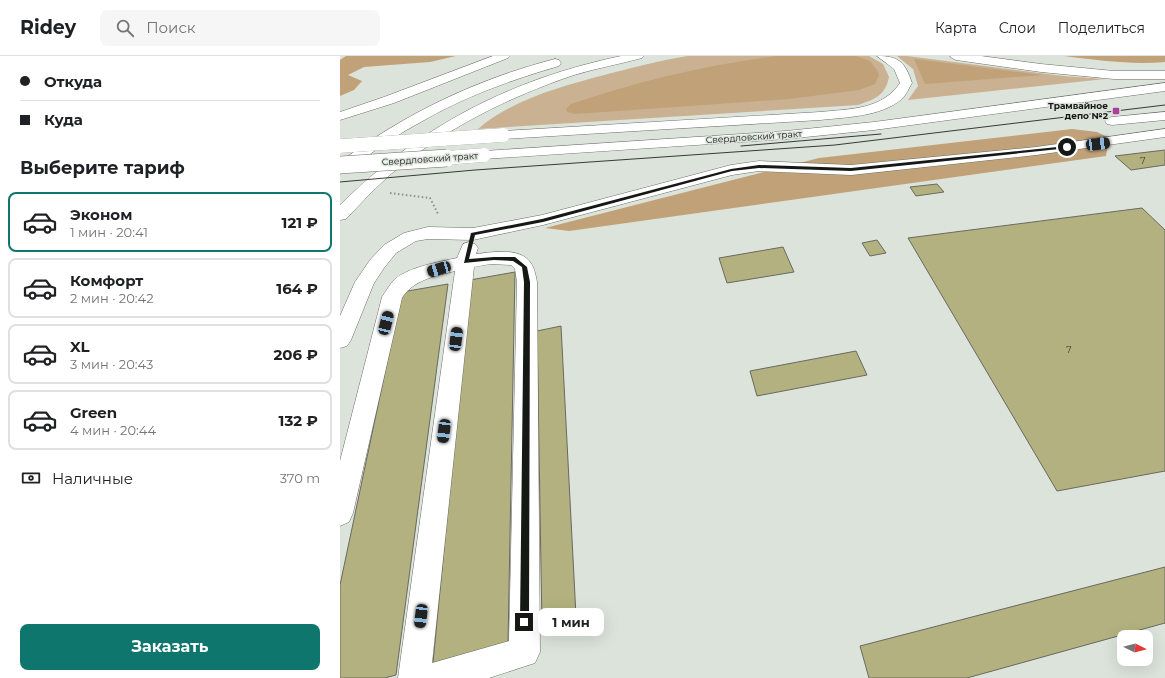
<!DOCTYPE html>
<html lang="ru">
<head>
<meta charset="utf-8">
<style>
	body { margin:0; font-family:Montserrat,sans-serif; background:#f6f6f6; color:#202124; height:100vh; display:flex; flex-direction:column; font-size:15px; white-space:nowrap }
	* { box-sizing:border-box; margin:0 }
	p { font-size:13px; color:#757577 }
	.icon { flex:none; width:22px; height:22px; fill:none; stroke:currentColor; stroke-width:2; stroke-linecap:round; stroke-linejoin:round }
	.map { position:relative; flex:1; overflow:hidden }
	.sheet { display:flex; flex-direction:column; background:#fff; width:340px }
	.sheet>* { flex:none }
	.banner { display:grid; align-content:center; height:88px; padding:0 20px; background:#fff }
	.needle { width:26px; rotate:96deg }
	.controls { position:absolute; left:777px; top:574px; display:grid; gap:8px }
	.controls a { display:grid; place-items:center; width:36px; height:36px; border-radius:8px; background:#fff; box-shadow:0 4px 16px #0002; font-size:20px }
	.end { position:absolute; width:18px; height:18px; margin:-9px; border:5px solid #151815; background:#fff; box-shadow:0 0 0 2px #fff }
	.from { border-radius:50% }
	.bubble { position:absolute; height:28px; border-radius:8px; background:#fff; box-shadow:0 4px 16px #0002; font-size:13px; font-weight:700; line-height:28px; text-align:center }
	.car { position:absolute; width:12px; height:24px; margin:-12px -6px; border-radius:5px; box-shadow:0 0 3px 1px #0007; background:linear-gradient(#222 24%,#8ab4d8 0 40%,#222 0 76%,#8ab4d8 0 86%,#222 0) }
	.banner b { display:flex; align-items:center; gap:14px; height:38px; font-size:15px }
	.banner b+b { border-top:1px solid #e0e0e0 }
	.banner i { width:10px; height:10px; background:#202124 }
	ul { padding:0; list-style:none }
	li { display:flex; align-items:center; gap:12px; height:60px; margin:0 8px 6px; padding:0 12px; border:2px solid #e0e0e0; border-radius:8px }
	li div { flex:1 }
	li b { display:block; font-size:15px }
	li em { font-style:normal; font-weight:700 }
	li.selected { border-color:#0f766e }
	li>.icon { width:36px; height:36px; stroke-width:1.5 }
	h2 { padding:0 20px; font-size:18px; line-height:48px }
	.pay { display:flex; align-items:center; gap:10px; height:44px; padding:0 20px; font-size:15px }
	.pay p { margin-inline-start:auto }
	.cta { display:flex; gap:8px; margin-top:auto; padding:8px 20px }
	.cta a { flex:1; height:46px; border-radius:8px; background:#0f766e; color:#fff; font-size:16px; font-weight:700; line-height:46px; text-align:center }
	header { display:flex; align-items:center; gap:24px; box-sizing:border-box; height:56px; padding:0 20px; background:#fff; border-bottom:1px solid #e0e0e0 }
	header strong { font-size:19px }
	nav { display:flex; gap:22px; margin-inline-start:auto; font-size:14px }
	.search { width:280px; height:36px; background:#f6f6f6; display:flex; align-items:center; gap:10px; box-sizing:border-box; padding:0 14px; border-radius:8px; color:#757577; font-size:15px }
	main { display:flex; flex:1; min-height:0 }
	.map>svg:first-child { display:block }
</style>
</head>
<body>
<header>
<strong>Ridey</strong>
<div class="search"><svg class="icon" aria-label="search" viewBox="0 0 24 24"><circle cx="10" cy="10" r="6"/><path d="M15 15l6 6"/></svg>Поиск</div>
<nav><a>Карта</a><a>Слои</a><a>Поделиться</a></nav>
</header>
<main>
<section class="sheet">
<div class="banner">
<b><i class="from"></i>Откуда</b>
<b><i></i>Куда</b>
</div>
<h2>Выберите тариф</h2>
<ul>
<li class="selected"><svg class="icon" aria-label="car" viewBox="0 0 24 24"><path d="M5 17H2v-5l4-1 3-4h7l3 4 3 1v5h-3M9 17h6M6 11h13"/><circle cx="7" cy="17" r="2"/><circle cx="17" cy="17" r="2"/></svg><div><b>Эконом</b><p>1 мин · 20:41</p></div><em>121 ₽</em></li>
<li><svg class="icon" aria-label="car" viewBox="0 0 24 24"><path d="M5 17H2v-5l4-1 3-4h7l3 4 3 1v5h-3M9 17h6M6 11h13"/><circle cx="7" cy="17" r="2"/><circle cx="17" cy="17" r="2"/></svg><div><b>Комфорт</b><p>2 мин · 20:42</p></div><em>164 ₽</em></li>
<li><svg class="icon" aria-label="car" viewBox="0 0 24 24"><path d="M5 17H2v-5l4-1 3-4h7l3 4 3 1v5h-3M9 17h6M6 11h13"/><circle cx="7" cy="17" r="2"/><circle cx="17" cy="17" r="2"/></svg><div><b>XL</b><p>3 мин · 20:43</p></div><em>206 ₽</em></li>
<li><svg class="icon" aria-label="car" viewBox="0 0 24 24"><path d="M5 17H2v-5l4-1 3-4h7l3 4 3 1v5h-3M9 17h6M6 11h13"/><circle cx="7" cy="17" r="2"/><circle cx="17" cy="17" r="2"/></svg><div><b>Green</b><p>4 мин · 20:44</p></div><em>132 ₽</em></li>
</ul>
<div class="pay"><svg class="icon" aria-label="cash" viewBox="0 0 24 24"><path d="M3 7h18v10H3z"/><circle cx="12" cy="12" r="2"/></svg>Наличные<p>370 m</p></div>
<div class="cta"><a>Заказать</a></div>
</section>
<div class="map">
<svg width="825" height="622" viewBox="0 0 825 622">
	<rect width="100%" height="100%" fill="#dce3db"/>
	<g fill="#c9b192">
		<path d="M348,0H529L543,8L549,21C545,40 535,43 518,49L138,73C173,43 220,31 264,19C292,12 320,4 348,0Z"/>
		<path d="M557,0H567L723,20L765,23L568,44L578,30L573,13Z"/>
	</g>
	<g fill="#c1a178">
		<path d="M6,0H116L90,6L24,11L8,19L22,25L14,34L0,40V4Z"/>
		<path d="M437,0H516L530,5L537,14L539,19L535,28L519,34L449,43L235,58L227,56L226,53L231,48C299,25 366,9 437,0Z"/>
		<path d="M724,0H825V6C791,9 757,4 724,0Z"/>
		<path d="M574,3L702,19L585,28Z"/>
		<path d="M732,73L757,76L769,82L766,100L229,175L205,172L479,102Z"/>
	</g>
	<g fill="#b2b17f" stroke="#696961">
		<path d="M825,94V109L791,114L775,100Z"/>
		<path d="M597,128L604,136L576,140L570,131Z"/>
		<path d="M802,152L825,174V415L717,435L568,182Z"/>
		<path d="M537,184L546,197L530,200L522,187Z"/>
		<path d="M443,191L454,216L387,227L379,202Z"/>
		<path d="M175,216L168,586L93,607L130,224Z"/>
		<path d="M108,228L56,619L45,622H0V529L62,236Z"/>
		<path d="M221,270L236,560L202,570L197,275Z"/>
		<path d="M516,295L527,319L417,340L410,315Z"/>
		<path d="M825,511V567L627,622H529L520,590Z"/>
	</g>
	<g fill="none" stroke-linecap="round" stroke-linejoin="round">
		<defs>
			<g id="minor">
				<path d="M825,56V64L772,69L767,68L765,65L767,62L772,61Z"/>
				<path d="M825,73V81L696,99L511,119L419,115L392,119L203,169L133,184L88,183L76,185L56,197L44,212L34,227L11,284L7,290L0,292V260L15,226L30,204L44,189L64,177L88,171L133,172L202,159L391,109L419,105L511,109L696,91Z"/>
				<path d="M129,186L135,188L138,192L136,198C154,196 184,190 193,211C195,215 196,221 197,226L200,596L195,607L149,622H58L115,215C95,220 73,224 62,242L13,457L9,466L0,470V405L42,241C46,235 50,228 55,223C69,211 99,206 117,202L123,188ZM151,208L171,209L175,213L177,226L169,585L92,607L134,211Z"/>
			</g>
			<g id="major">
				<path d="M153,0H170L168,2L54,47L0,64V56L44,41Z"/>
				<path d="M281,0H304L302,2C280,8 257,12 234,19C169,41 104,73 51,118C35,132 21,147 6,163L0,164V149C80,70 171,23 281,0Z"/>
				<path d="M537,0C559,0 565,6 572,27C569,32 566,39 562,43C540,61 507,61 480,64L163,83L158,82L156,79L158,76L163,75L480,56C509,53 542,54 560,27L554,13Z"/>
				<path d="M610,0H641L701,8L774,15H825V23H774L701,16L616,4L612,2Z"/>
				<path d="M215,3L219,4L221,7L219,10C171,24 123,41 79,67C62,76 46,87 30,98C21,104 11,115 0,118V106C64,58 137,23 215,3Z"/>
				<path d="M825,27V35L534,74L446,83L144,103L139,102L137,99L139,96L144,95L446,75L534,66Z"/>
			</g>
		</defs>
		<use href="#minor" stroke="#696f67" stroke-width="1"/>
		<use href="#major" stroke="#696f67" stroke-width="1"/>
		<path stroke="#8c928c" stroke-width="2" stroke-dasharray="1.5 2.5" stroke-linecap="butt" d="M50,137L90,142L98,158"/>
		<use href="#minor" fill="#fff" fill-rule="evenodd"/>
		<use href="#major" fill="#fff" fill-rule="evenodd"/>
		<g stroke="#363a36" stroke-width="1">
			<path d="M401,90L541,78"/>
			<path d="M0,126L135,114L495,89L825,49"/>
		</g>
		<defs>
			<g id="major-bridge-far1">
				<path d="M0,90L163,79"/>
				<path d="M93,103L144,99"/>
			</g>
			<path id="major-bridge" d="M0,109L107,102"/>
		</defs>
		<use href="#major-bridge-far1" stroke="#696f67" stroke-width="14" stroke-linecap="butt"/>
		<use href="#major-bridge" stroke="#696f67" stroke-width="18" stroke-linecap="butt"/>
		<use href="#major-bridge-far1" stroke="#fff" stroke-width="14"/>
		<use href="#major-bridge" stroke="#fff" stroke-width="17"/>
	</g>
	<path fill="#151815" d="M727,90L729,92L511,115L419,112L392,115L203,166L135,179L129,203L154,201H175L187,211L190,226L189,566L187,569L184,570L181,569L180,566L184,226L182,211L173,205L154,204L124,207L131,177L202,163L391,113L419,109L511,112Z"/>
	<rect fill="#ad3e9b" stroke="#dce3db" stroke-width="1.5" x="772" y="51" width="8" height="8" rx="2"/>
	<g text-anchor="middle" stroke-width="3" stroke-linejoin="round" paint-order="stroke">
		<g font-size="9" font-weight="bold" fill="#151815" stroke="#dce3db" text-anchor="end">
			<text x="768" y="53">Трамвайное<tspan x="768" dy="10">депо №2</tspan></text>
		</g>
		<g font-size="9" fill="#151815" stroke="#dce3db">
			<text transform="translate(414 81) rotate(-4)" y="3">Свердловский тракт</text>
			<text transform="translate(90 103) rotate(-4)" y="3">Свердловский тракт</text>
		</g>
		<g font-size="9" fill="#3c3e30">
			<text x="803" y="108">7</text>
			<text x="729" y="297">7</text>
		</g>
	</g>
</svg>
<div class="controls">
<a><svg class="needle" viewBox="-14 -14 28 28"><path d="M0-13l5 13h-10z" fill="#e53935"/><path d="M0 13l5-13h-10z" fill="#757577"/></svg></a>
</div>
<i class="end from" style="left:727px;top:91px"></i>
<i class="end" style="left:184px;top:566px"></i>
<div class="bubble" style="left:198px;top:552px;width:66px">1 мин</div>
<i class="car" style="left:758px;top:88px;rotate:83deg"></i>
<i class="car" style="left:99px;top:213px;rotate:254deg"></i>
<i class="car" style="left:46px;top:267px;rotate:14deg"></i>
<i class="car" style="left:116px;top:283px;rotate:7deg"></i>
<i class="car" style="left:104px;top:375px;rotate:187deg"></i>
<i class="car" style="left:81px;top:560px;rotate:187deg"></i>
</div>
</main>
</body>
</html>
